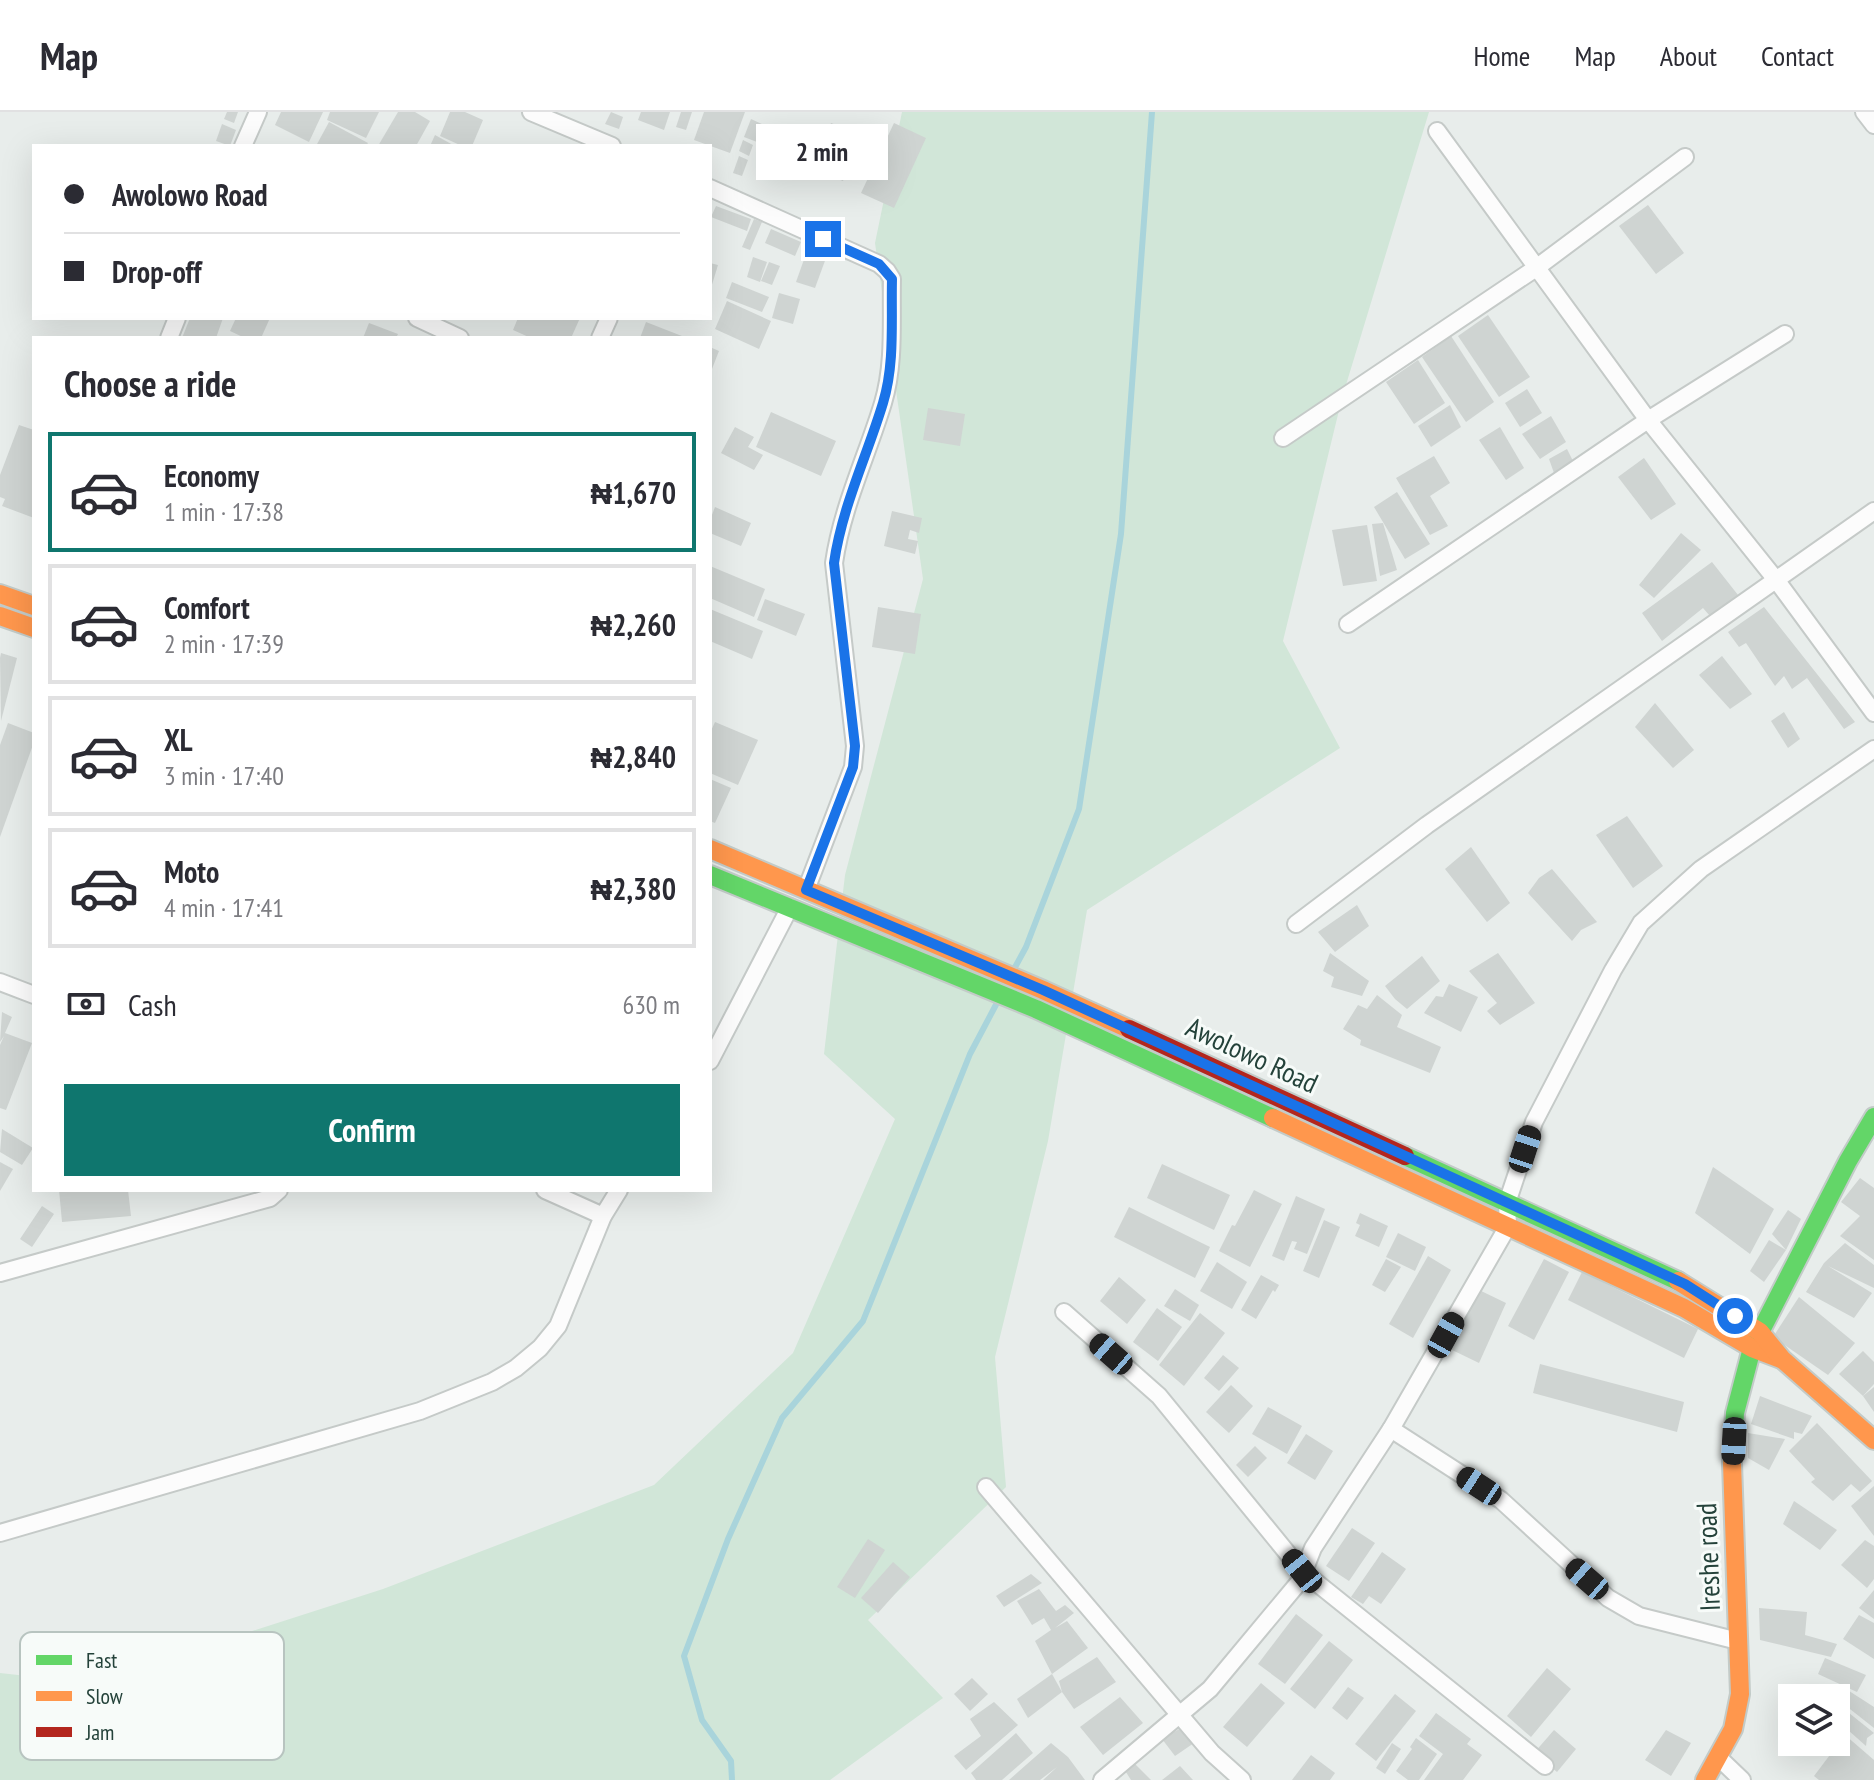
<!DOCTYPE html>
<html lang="en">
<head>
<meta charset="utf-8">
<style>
	body { margin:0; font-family:"PT Sans Narrow",sans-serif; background:#f7f7f7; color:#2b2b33; height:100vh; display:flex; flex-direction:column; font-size:30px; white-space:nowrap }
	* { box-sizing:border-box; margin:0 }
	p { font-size:26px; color:#7c7c81 }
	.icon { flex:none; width:44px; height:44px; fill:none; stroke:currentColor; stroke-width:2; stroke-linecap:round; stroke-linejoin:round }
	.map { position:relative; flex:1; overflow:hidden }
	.panel { position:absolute; left:32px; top:224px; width:680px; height:856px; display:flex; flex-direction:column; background:#fff; border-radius:0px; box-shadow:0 8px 32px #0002 }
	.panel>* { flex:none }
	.banner { position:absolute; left:32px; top:32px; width:680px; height:176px; border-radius:0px; box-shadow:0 8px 32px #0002; display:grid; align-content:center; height:176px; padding:0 32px; background:#fff }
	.controls { position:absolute; left:1778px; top:1572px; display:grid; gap:16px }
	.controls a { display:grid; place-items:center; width:72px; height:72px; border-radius:0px; background:#fff; box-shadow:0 8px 32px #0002; font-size:40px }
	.end { position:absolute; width:36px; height:36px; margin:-18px; border:10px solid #1a73e8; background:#fff; box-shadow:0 0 0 4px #fff }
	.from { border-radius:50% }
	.bubble { position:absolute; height:56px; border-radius:0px; background:#fff; box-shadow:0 8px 32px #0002; font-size:26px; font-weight:600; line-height:56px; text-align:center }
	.car { position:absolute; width:24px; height:48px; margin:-24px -12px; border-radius:10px; box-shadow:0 0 6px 2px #0007; background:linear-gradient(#222 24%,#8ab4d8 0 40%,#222 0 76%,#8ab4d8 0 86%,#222 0) }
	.banner b { display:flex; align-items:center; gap:28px; height:76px; font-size:30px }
	.banner b+b { border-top:2px solid #e1e1e2 }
	.banner i { width:20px; height:20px; background:#2b2b33 }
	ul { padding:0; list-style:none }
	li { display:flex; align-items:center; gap:24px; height:120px; margin:0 16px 12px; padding:0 16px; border:4px solid #e1e1e2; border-radius:0px }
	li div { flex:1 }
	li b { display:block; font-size:30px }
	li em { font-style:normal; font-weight:600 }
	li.selected { border-color:#0f766e }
	li>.icon { width:72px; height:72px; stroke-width:1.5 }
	h2 { padding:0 32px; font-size:36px; line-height:96px }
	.pay { display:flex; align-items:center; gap:20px; height:88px; padding:0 32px; font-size:30px }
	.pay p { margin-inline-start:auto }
	.action { display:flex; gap:16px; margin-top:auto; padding:16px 32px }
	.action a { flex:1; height:92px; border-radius:0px; background:#0f766e; color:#fff; font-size:32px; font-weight:600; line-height:92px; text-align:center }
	header { display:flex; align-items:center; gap:48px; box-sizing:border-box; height:112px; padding:0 40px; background:#fff; border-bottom:2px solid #e1e1e2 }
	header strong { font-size:38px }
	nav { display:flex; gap:44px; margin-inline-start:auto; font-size:28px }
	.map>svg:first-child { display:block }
</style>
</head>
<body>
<header>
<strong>Map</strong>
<nav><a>Home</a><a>Map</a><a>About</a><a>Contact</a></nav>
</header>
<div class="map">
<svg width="1874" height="1668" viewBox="0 0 1874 1668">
	<rect width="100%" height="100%" fill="#e8edeb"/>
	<path fill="#d1e6d8" d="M902,0H1429L1342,286L1283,529L1340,636L1087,798L1048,1029L995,1245L1006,1375L868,1508L943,1586L830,1668H0V1561L90,1571L383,1477L654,1373L793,1241L895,1007L824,942L845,763L923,467L875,131Z"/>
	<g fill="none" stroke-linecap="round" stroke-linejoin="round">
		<g stroke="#a9d4db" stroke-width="6">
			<path d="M1013,859L1026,835L1079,697L1121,422L1152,0"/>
			<path d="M732,1668L731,1649L702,1608L684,1544L728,1427L782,1306L863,1209L970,942L999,887"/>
		</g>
	</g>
	<g fill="#cfd4d2">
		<path d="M227,0H238L234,11L224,7Z"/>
		<path d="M281,0H323L309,30L275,13Z"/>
		<path d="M330,0H379L366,26L327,8Z"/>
		<path d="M398,0H415L430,9L416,34H378Z"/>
		<path d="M450,0H465L483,8L472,34H462L440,24Z"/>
		<path d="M611,0L623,5L619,17L605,12Z"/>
		<path d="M641,0H670L664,18L638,8Z"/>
		<path d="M681,0H692L686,18L676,15Z"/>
		<path d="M704,0H745L730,41L694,28Z"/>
		<path d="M751,7L764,13L757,30L744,25Z"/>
		<path d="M329,10L368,31L366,34H316Z"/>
		<path d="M831,11L860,22L843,69L814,58Z"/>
		<path d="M894,11L926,26L894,96L861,81Z"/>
		<path d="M222,12L236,18L230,34L216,29Z"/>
		<path d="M435,23L455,34H430Z"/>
		<path d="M743,28L753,33L749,44L739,39Z"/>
		<path d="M739,44L748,48L742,64L733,61Z"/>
		<path d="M1648,93L1684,141L1656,162L1619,114Z"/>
		<path d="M716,94L751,107L747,119L711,105Z"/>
		<path d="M754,107L762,110L750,138L742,135Z"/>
		<path d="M771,117L801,130L795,144L765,131Z"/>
		<path d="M807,139L826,146L815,176L796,170Z"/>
		<path d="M753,145L767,150L760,170L747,165Z"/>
		<path d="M769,150L780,154L772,173L761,169Z"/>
		<path d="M710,151L718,153L711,176H710Z"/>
		<path d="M732,170L769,185L762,200L726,186Z"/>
		<path d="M779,181L800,187L793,212L772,206Z"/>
		<path d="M727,189L771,209L759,237L715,217Z"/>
		<path d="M1488,203L1530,265L1499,285L1458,224Z"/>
		<path d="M190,206H223L216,226H182Z"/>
		<path d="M236,206H270L261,226H245L230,219Z"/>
		<path d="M518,206H580L571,226H531L513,218Z"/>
		<path d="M646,210L687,226H640Z"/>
		<path d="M369,211L398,222L396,226H363Z"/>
		<path d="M1451,224L1494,290L1466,310L1422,245Z"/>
		<path d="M710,235L719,239L710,262Z"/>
		<path d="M1418,248L1445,291L1414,312L1386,270Z"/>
		<path d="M1527,277L1542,301L1520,315L1505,291Z"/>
		<path d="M1450,293L1461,315L1431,335L1418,314Z"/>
		<path d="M928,296L965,302L960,334L923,328Z"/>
		<path d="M771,300L836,329L821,364L756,335Z"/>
		<path d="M1551,304L1566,330L1540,347L1522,322Z"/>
		<path d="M19,313L34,318V406L2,394L5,387L0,385V363Z"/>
		<path d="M735,315L754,325L748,335L763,343L754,358L721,341Z"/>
		<path d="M1500,315L1524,356L1506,368L1479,328Z"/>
		<path d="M1567,337L1573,349L1554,361L1549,347Z"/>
		<path d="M1434,344L1450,371L1430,384L1448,414L1430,423L1396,366Z"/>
		<path d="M1644,346L1676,392L1651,408L1618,365Z"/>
		<path d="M1397,380L1430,432L1405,447L1374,395Z"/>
		<path d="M715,395L751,411L741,434L710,421V408Z"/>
		<path d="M892,399L922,406L919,421L910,418L908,427L918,429L915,442L884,434Z"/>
		<path d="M1383,411L1397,458L1380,464L1372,412Z"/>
		<path d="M1367,413L1377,469L1343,474L1332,418Z"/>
		<path d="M1681,421L1701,438L1654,486L1639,473Z"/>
		<path d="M1712,450L1738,483L1710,504L1703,496L1662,529L1642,501Z"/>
		<path d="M710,454L765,477L754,505L710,486Z"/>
		<path d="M765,487L805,502L796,524L757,508Z"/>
		<path d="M878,495L921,502L915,542L872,535Z"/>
		<path d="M1764,495L1855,610L1844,617L1807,566L1792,577L1784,564L1775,574L1746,531L1739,535L1728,520Z"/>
		<path d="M710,497L763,519L752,547L710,529Z"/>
		<path d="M1,541L17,546L1,609L0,546Z"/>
		<path d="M1722,544L1752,582L1730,597L1699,563Z"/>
		<path d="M1655,591L1694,638L1673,656L1635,615Z"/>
		<path d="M1784,600L1800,627L1788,636L1771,609Z"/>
		<path d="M715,610L758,628L738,673L710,661V621Z"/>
		<path d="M8,611L34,621V630L0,725V633Z"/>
		<path d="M710,667L731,676L715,711L710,709Z"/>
		<path d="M1627,704L1663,754L1633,776L1596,723Z"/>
		<path d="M1471,735L1510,791L1487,810L1445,757Z"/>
		<path d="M1552,757L1597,810L1581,818L1572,829L1528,781L1539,766Z"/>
		<path d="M1357,793L1369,814L1335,840L1318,820Z"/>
		<path d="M1330,841L1369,869L1362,884L1331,875L1334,865L1323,859Z"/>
		<path d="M1498,841L1535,891L1500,913L1487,899L1497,891L1469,859Z"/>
		<path d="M1422,844L1440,869L1407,897L1395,887L1385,874Z"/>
		<path d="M1449,872L1478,885L1461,920L1424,901L1436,884L1443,885Z"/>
		<path d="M1377,883L1402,903L1397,915L1441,935L1430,961L1360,933L1361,928L1343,917L1358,893L1367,897Z"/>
		<path d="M2,900L12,905L5,921L32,931L6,998L0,996V933L4,924L0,930Z"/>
		<path d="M2,1017L33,1036L22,1053L0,1040Z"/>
		<path d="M0,1050L13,1057L0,1079Z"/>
		<path d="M1162,1052L1230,1083L1214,1118L1147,1086Z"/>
		<path d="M1713,1055L1774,1097L1750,1142L1695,1101Z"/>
		<path d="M1860,1066L1874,1076V1148L1840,1124L1860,1104L1841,1090Z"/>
		<path d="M59,1078H128L131,1104L62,1110Z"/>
		<path d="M1254,1078L1282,1092L1250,1155L1219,1139L1232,1113L1235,1114Z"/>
		<path d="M1296,1084L1325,1097L1307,1142L1294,1137L1297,1130L1292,1129L1284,1149L1272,1144Z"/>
		<path d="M42,1094L54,1102L32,1135L20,1127Z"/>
		<path d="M1129,1095L1210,1135L1195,1166L1114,1125Z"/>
		<path d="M1788,1098L1801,1107L1786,1138L1772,1122Z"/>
		<path d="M1360,1101L1388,1114L1379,1135L1355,1124L1360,1113L1356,1111Z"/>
		<path d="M1324,1108L1340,1115L1319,1166L1303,1159Z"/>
		<path d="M1398,1121L1426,1135L1415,1159L1386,1145Z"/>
		<path d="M1769,1128L1786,1138L1764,1170L1750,1159Z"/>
		<path d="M1845,1131L1874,1153V1176L1828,1154L1872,1181L1854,1206L1806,1180L1824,1151Z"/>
		<path d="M1428,1144L1451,1158L1413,1226L1389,1212Z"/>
		<path d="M1386,1147L1401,1155L1385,1180L1372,1173Z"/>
		<path d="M1544,1147L1569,1160L1534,1228L1508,1214Z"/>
		<path d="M1217,1150L1247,1170L1232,1197L1200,1179Z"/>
		<path d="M1582,1160L1698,1217L1684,1246L1568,1188Z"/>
		<path d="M1261,1163L1279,1173L1275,1180L1273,1178L1256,1207L1241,1198Z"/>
		<path d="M1119,1165L1146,1188L1127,1212L1100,1189Z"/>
		<path d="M1475,1176L1506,1191L1479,1251L1448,1236Z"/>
		<path d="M1175,1177L1199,1193L1190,1209L1164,1194Z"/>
		<path d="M1799,1185L1855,1231L1828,1263L1773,1225Z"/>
		<path d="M1157,1196L1182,1215L1158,1249L1133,1230Z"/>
		<path d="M1200,1201L1225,1221L1184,1274L1159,1253Z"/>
		<path d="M1863,1239L1874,1250V1272L1863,1284L1839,1262Z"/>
		<path d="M1223,1243L1239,1256L1219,1279L1204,1266Z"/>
		<path d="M1540,1252L1684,1290L1677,1320L1533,1281Z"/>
		<path d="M1231,1273L1253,1294L1229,1321L1206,1300Z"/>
		<path d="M1874,1275V1300L1863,1284Z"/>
		<path d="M1760,1284L1812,1304L1802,1322L1794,1320V1327L1751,1312Z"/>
		<path d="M1268,1295L1302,1314L1287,1342L1252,1322Z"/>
		<path d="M1817,1311L1872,1369L1860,1380L1851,1372L1833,1389L1811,1370L1815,1367L1789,1339Z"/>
		<path d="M1748,1321L1785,1327L1769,1358L1748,1346Z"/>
		<path d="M1306,1322L1333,1339L1315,1368L1287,1351Z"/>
		<path d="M1255,1334L1267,1346L1248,1365L1236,1353Z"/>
		<path d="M1874,1374V1424L1851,1394Z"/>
		<path d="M1794,1389L1837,1418L1820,1438L1783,1412Z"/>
		<path d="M1352,1416L1375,1431L1349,1469L1326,1454Z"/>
		<path d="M868,1427L885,1438L855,1486L837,1475Z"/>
		<path d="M1865,1428L1874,1434V1467L1867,1476L1841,1453Z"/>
		<path d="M1382,1440L1406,1457L1381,1492L1369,1484L1363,1492L1351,1485Z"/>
		<path d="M893,1450L910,1465L878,1501L861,1486Z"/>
		<path d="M1031,1462L1042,1471L1004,1495L996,1484Z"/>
		<path d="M1039,1477L1056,1499L1065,1493L1074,1501L1055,1516L1067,1509L1088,1536L1052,1562L1035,1529L1051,1518L1044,1506L1032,1513L1017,1489Z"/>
		<path d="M1874,1478V1507L1859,1496Z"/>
		<path d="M1759,1496L1807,1500L1805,1523L1837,1532L1831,1545L1760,1528Z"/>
		<path d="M1296,1502L1323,1523L1285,1572L1258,1552Z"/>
		<path d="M1859,1503L1874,1511V1547L1843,1527Z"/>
		<path d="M1329,1529L1353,1548L1315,1597L1290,1577Z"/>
		<path d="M1097,1545L1116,1570L1074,1597L1062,1580L1059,1569Z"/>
		<path d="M1825,1546L1866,1563L1857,1580L1818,1562Z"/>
		<path d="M1547,1556L1571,1577L1531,1625L1507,1604Z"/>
		<path d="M1052,1562L1062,1580L1028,1606L1017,1587Z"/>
		<path d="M972,1566L988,1582L970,1599L954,1582Z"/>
		<path d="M1261,1571L1285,1591L1247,1635L1223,1615Z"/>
		<path d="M1348,1575L1364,1586L1347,1608L1332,1596Z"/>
		<path d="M1846,1577L1874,1595V1616L1836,1586Z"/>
		<path d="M1395,1582L1416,1599L1376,1649L1355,1632Z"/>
		<path d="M1120,1585L1143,1611L1103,1643L1080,1615Z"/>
		<path d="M994,1590L1018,1613L966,1658L954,1644L981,1624L970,1607Z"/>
		<path d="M1436,1601L1471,1627L1467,1632L1482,1643L1463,1668H1424L1443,1642L1419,1624Z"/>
		<path d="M1849,1601L1874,1621L1867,1626L1866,1634L1839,1610Z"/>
		<path d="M1181,1616L1194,1631L1175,1644L1162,1627Z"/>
		<path d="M1554,1618L1576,1637L1557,1660L1534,1641Z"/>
		<path d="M1666,1618L1691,1631L1671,1664L1645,1648Z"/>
		<path d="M1016,1621L1033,1641L1002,1668H976L971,1661Z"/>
		<path d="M1845,1623L1874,1648V1668H1819L1814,1664Z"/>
		<path d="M1416,1626L1437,1642L1419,1668H1408L1396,1659L1412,1637L1410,1635Z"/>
		<path d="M1051,1631L1068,1645L1085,1668H1043L1057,1655L1040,1668H1009Z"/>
		<path d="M1392,1631L1401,1637L1385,1662L1376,1656Z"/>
		<path d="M1311,1643L1335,1661L1330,1668H1292Z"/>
		<path d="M1134,1651L1151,1668H1131L1124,1657Z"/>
		<path d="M1180,1654L1193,1668H1162Z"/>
	</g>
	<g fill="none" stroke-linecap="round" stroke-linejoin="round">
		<defs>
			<g id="street">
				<path d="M531,0L612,34"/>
				<path d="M1864,0L1874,13"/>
				<path d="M1437,19L1648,308L1777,469L1874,601"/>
				<path d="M243,34L258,0"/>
				<path d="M710,76L879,152L887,159L892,167C891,208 895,251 883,291C867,344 842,395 834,451L855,634L853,655L806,778"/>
				<path d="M417,206L460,226"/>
				<path d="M169,226L177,206"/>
				<path d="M600,226L609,206"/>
				<path d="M1283,326L1536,156L1685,45"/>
				<path d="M1348,512L1648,308L1785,222"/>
				<path d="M1296,812L1427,713L1874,399"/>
				<path d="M0,870L34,883"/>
				<path d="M710,949L790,795"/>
				<path d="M545,1078L603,1104"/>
				<path d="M0,1161L270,1086L279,1078"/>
				<path d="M1064,1200L1159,1284L1302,1459L1545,1654"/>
				<path d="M1391,1317L1501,1388L1608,1486L1639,1504L1738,1529"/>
				<path d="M986,1375L1212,1641L1242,1668"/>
				<path d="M0,1421L420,1299L492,1270L516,1256L540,1236L558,1214L603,1104L619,1078"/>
				<path d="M1719,1646L1742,1668"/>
				<path d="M1102,1668L1210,1577L1300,1469L1313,1436L1391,1317L1508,1114L1507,1091L1534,1010L1613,858L1641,811L1701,757L1874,637"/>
			</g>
			<g id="fast">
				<path d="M710,763L1036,897L1273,1006"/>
				<path d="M1405,1044L1678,1169"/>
				<path d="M1732,1351L1735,1301L1752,1236L1848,1049L1874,1005"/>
			</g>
			<g id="slow">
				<path d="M0,482L34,494"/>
				<path d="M0,504L34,516"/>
				<path d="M710,737L1043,878L1129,917"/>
				<path d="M1273,1006L1684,1196L1752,1236L1781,1247"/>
				<path d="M1678,1169L1760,1220L1782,1247L1874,1328"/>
				<path d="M1705,1668L1733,1617L1740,1582L1732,1351"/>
			</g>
			<path id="jam" d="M1129,917L1405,1044"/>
		</defs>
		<use href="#street" stroke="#c5cac8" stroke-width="20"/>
		<use href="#fast" stroke="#c3cbc8" stroke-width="22"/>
		<use href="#slow" stroke="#c3cbc8" stroke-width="22"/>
		<use href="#jam" stroke="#c3cbc8" stroke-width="22"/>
		<use href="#street" stroke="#fcfcfc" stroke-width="16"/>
		<use href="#fast" stroke="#63d668" stroke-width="18"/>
		<use href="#slow" stroke="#ff974d" stroke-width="18"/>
		<use href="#jam" stroke="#b3261e" stroke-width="18"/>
	</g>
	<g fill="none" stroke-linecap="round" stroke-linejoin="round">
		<path stroke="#1a73e8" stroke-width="10" d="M823,127L879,152L892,167C891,208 895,252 883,291C867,344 842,395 834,451L855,634L853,655L806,778L1043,878L1685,1172L1735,1204"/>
	</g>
	<g text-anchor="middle" stroke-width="6" stroke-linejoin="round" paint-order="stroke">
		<g font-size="28" fill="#24423a" stroke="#f7fbf9">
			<text transform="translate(1252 943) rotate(25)" y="10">Awolowo Road</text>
			<text transform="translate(1708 1445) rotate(-92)" y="10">Ireshe road</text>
		</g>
	</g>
	<rect x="20" y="1520" width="264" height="128" rx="12" fill="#f7fbf9" stroke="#b8c4c0" stroke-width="2"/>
	<rect x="36" y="1543" width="36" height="10" fill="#63d668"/>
	<rect x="36" y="1579" width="36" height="10" fill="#ff974d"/>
	<rect x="36" y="1615" width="36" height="10" fill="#b3261e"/>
	<g font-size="22" fill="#24423a">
		<text x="86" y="1556">Fast</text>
		<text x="86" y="1592">Slow</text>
		<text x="86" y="1628">Jam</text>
	</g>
</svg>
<div class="controls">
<a><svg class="icon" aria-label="layers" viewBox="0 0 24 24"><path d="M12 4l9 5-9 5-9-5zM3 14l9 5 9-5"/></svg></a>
</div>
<i class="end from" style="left:1735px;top:1204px"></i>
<i class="end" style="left:823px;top:127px"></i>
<div class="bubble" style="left:756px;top:12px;width:132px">2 min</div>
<i class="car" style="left:1525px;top:1037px;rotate:18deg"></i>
<i class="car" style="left:1446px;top:1223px;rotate:29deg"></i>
<i class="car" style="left:1111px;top:1242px;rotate:311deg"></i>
<i class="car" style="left:1734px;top:1329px;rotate:183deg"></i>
<i class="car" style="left:1479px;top:1374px;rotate:303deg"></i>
<i class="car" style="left:1302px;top:1459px;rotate:321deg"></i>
<i class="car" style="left:1587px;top:1467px;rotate:311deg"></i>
<div class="banner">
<b><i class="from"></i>Awolowo Road</b>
<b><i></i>Drop-off</b>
</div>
<section class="panel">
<h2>Choose a ride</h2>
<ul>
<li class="selected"><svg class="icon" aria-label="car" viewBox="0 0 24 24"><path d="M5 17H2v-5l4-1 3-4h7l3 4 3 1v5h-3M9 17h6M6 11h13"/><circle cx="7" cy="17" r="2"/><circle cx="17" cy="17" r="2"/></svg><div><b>Economy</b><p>1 min · 17:38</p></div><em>₦1,670</em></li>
<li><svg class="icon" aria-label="car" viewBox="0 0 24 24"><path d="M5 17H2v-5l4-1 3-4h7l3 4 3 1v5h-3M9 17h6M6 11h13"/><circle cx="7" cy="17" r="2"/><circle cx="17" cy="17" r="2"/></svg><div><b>Comfort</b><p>2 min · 17:39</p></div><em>₦2,260</em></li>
<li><svg class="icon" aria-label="car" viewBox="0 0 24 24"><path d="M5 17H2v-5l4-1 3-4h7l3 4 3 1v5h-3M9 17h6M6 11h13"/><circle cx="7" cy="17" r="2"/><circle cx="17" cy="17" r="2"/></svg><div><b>XL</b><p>3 min · 17:40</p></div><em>₦2,840</em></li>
<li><svg class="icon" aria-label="car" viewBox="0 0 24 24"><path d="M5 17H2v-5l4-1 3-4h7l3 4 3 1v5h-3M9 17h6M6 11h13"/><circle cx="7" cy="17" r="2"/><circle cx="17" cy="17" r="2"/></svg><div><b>Moto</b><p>4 min · 17:41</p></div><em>₦2,380</em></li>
</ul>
<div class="pay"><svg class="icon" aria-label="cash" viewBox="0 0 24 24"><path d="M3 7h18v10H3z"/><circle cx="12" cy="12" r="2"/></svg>Cash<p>630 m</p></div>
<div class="action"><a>Confirm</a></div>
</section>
</div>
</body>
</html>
